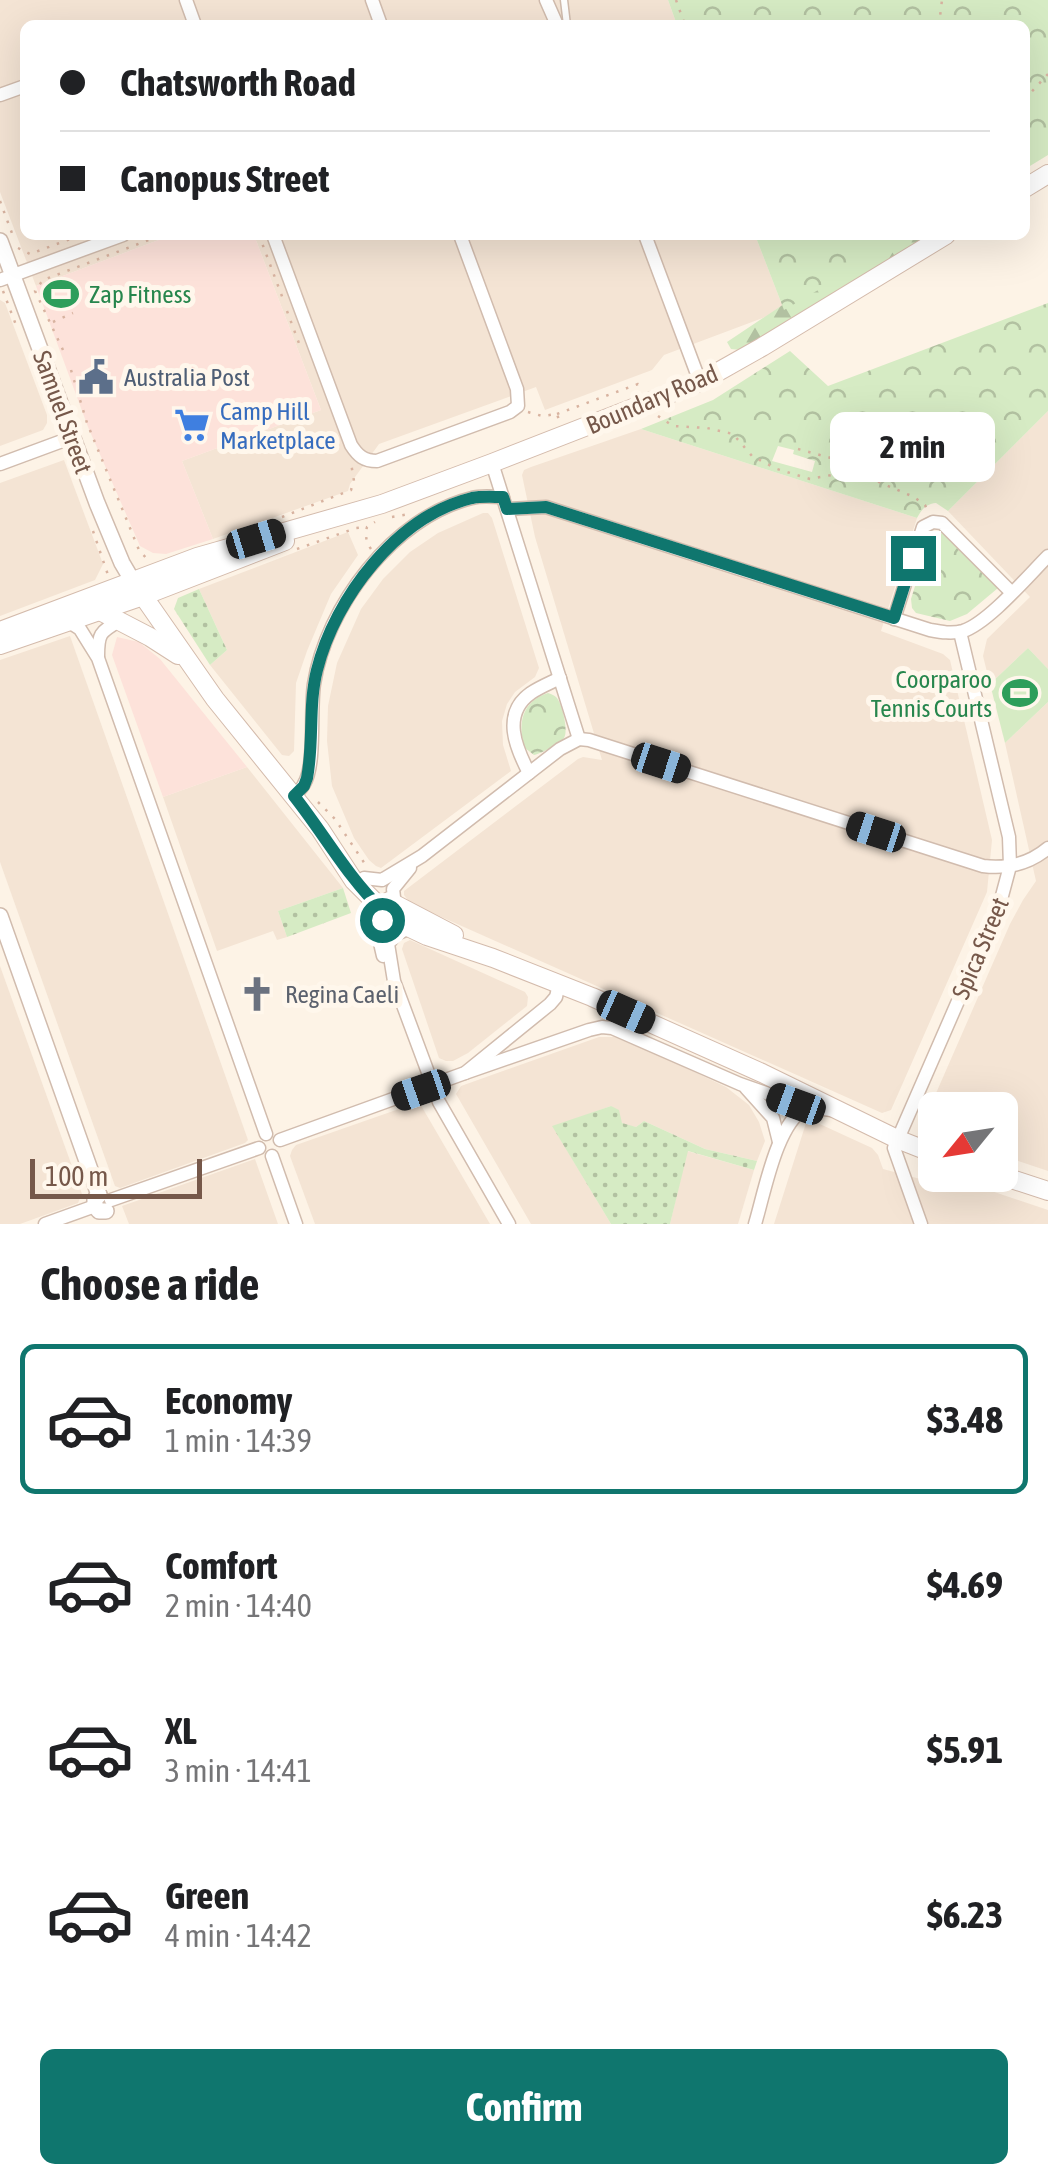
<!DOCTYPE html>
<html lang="en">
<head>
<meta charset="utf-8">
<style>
	body { margin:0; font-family:"Asap Condensed",sans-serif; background:#f2f2f2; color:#202124; height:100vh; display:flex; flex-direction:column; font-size:38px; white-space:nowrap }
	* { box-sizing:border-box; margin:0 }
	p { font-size:32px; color:#757577 }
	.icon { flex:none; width:55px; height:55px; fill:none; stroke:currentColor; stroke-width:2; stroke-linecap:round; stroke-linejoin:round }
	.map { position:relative; height:1224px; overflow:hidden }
	.drawer { display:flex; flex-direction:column; background:#fff; flex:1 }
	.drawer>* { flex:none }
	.banner { position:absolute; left:20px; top:20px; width:1010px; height:220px; border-radius:15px; box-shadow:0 10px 40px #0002; display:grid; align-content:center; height:220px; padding:0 40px; background:#fff }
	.needle { width:65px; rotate:240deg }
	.tools { position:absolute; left:918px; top:1092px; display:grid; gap:20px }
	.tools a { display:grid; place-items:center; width:100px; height:100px; border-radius:15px; background:#fff; box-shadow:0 10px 40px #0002; font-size:50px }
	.scale { position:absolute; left:30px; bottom:25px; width:172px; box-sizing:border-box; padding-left:10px; border:5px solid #76584a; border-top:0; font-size:28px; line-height:35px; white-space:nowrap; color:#76584a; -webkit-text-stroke:8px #fff7ec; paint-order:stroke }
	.end { position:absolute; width:45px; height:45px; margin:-22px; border:12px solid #0f766e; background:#fff; box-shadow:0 0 0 5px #fff }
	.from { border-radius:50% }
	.bubble { position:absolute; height:70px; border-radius:15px; background:#fff; box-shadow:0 10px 40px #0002; font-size:32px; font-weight:700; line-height:70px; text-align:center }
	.car { position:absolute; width:30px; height:60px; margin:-30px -15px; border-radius:12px; box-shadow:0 0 8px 2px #0007; background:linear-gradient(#222 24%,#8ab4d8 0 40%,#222 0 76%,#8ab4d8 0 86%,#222 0) }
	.banner b { display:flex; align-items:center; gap:35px; height:95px; font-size:38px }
	.banner b+b { border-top:2px solid #e0e0e0 }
	.banner i { width:25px; height:25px; background:#202124 }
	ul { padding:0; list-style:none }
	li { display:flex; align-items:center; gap:30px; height:150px; margin:0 20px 15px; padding:0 20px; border:5px solid transparent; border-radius:15px }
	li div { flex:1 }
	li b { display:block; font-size:38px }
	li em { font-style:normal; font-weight:700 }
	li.on { border-color:#0f766e }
	li>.icon { width:90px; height:90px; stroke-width:1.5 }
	h2 { padding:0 40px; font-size:45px; line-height:120px }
	.primary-button { display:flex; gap:20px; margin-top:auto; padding:20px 40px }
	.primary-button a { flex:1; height:115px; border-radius:15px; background:#0f766e; color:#fff; font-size:40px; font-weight:700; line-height:115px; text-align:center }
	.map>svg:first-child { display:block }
</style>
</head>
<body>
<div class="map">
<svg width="1048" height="1224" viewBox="0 0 1048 1224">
	<defs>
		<pattern id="grass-dots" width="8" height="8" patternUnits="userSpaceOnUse" patternTransform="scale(2.5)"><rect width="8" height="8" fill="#d6ebc4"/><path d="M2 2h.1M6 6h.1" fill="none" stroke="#b2c1a1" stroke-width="1.8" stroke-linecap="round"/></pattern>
		<pattern id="forest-firs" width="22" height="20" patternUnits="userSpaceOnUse" patternTransform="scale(2.5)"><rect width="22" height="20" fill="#d6ebc4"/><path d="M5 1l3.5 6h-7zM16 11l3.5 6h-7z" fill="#b2c1a1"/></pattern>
		<pattern id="park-crowns" width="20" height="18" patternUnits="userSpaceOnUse" patternTransform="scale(2.5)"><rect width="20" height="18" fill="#d6ebc4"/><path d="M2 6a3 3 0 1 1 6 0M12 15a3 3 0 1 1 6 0" fill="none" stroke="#b2c1a1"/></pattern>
	</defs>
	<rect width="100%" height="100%" fill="#fdf3e6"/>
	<g fill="#f4e4d4">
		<path d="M0,0H668L677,25H25V235H172L36,286L0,192Z"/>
		<path d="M254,235H755L784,310L664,355L652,370L545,410L536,387L379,444L350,484L348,491L213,539L182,461L321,410Z"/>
		<path d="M0,300L5,303L47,415V423L43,430L0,446Z"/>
		<path d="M1048,411V669L1028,648L990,684L983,656L987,639L1030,597L948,511Z"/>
		<path d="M641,429L917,518L881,631L943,654L950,660L992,840L987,892L891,1110L882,1113L410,903L404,895V891L578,759L583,757L602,760L535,537L522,475L524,470L531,467Z"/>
		<path d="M64,460L103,564L95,580L0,616V483Z"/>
		<path d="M483,513H488L492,518L539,668L535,677L515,692L507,704L502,721L503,745L511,771L381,868L376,866L369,860L354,838L332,786L327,741L328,706L337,663L361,609L383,579L410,552L438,533Z"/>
		<path d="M348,532L358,555L331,594L307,651L296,683L294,751L289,756L282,755L210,665L227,650L199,589Z"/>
		<path d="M70,636L248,1140L245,1143L120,1188L115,1186L0,862V660Z"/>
		<path d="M1048,702V1171L1000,1155V1110H935V1134L928,1131L923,1123L1010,924L1023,900L1036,881L1005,743Z"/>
		<path d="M247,767L343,888L278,911L287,937L277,940L273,931L217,951L163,797Z"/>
		<path d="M410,940L525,992L528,997L527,1006L468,1053L453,1061H446L439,1058L402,949L404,943Z"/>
		<path d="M0,966L82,1194L78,1203L20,1224H0Z"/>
		<path d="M599,1037H614L665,1058L726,1087L749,1105L759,1122L765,1141L757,1161L705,1149L644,1121L636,1127L628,1126L622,1123L611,1106L553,1127L611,1224H531L456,1094L461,1086Z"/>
		<path d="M419,1102L490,1224H315L290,1156L292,1150L296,1145Z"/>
		<path d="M811,1120L872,1148L878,1155L883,1169L924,1180L930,1173L944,1175L1048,1210V1224H774L806,1123Z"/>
		<path d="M687,1151L754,1170L738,1224H670Z"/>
		<path d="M255,1159L278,1224H129L122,1206Z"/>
	</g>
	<g fill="#fde2da">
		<path d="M172,235H254L321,410L182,461L213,539L166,554L153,553L140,546L88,427L36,286Z"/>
		<path d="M117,637L139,642L160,659L247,767L163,797L112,655Z"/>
	</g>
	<g fill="url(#grass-dots)">
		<path d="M199,589L227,650L210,665L174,609L178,598Z"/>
		<path d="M343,888L351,913L287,937L278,911Z"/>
		<path d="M611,1106L619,1110L622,1123L636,1127L644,1121L705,1149L757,1161L754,1170L688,1151L670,1224H611L552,1126Z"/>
	</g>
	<path fill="url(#forest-firs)" d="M759,235H926L921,241L741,350L731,349L727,342L790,300Z"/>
	<g fill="url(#park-crowns)" fill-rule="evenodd">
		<path d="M668,0H1048V155L1025,169V25H677Z"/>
		<path d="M755,235H912L784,310Z"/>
		<path d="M1048,303V411L948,511L936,503C926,504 922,509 917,518L641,429L713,400L790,351L828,386ZM778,446L794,450L793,454L815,461L812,472L772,461Z"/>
		<path d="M945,532L998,588L967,614L950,621L916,613L912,608L911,599L929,541L932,537Z"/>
		<path d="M548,693C551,694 554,695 556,697C562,702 569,732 564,738C560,744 540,754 534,755L525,748C517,724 522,701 548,693Z"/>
	</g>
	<path fill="#d6ebc4" d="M1028,648L1048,669V702L1005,743L990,684Z"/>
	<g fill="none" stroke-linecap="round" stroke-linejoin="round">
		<defs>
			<path id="service" d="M564,0L567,25"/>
			<g id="minor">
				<path d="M186,0L195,25"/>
				<path d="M372,0L381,25"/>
				<path d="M546,0L557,25"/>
				<path d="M0,95L25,86"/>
				<path d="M273,235L351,445C358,456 364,461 377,461L510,412L518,406L517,389L460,235"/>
				<path d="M645,235L700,382"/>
				<path d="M0,280L123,235"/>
				<path d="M492,463L579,739"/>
				<path d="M0,464L73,437"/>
				<path d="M507,509L546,507L930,630C941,632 952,634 963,631C988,623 1028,576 1048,556"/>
				<path d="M894,619L923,527L933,522L942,523L1011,592"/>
				<path d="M69,622L80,629L98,658L266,1134"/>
				<path d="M98,656C98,634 100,632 119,621"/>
				<path d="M529,773C516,748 501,714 531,693C540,687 550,683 560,678"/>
				<path d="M294,796C296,794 303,787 304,784C316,765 310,709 314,684C326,607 393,517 472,498C482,495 493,497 503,497"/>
				<path d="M364,878L382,880L422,856L560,749L579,739L589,740L983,866C1007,869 1029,864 1048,848"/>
				<path d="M395,906L393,889L410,868"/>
				<path d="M382,910L380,943L383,956"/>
				<path d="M410,928L396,934L388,944L394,981L439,1102L509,1224"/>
				<path d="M465,1073L589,1030L602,1027L612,1028L740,1084L806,1107L832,1110"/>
				<path d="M746,1088L773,1118L779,1142"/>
				<path d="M280,1140L465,1073L550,1004L556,997L559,984"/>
				<path d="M272,1156L296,1224"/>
				<path d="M111,1200L259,1148"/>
				<path d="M45,1224L95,1206"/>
				<path d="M755,1224C765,1191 776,1125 806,1107"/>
				<path d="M921,1224L894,1148L999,907L1010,866L1009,837L960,632"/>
			</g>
			<g id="tertiary">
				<path d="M0,241L97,503L122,563L132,580"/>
				<path d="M0,916L99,1195"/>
				<path d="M99,1195L95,1199V1206L99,1211H106"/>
			</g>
			<g id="secondary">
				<path d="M1025,188L1048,174"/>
				<path d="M132,580L215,699L320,829L354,881L388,915L406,926L427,936L493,958L592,997L762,1073L897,1139L935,1154"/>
				<path d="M100,611L150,637L178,655"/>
				<path d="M0,631L197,557L382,504L492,463L700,382L762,347L946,235"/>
				<path d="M0,645L143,596L285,541"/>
				<path d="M389,901L454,935"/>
				<path d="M999,1175L1048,1191"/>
			</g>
		</defs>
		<use href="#service" stroke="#d1bcae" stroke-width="9"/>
		<use href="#minor" stroke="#d1bcae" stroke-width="15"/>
		<use href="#tertiary" stroke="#d1bcae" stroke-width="18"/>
		<use href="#secondary" stroke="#d4bbac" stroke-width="20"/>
		<g stroke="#d8b3a0" stroke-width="2.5" stroke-dasharray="2.5 8" stroke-linecap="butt">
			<path d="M676,0L685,25"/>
			<path d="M939,25L942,0"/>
			<path d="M1025,99L1048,74"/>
			<path d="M0,201L13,236"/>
			<path d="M259,235L283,299"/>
			<path d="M18,248L30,254L81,235"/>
			<path d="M3,291L16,325"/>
			<path d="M287,311L300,346"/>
			<path d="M53,322L73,313"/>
			<path d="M63,350L35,291L43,280L162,235"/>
			<path d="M71,370L87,423L139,550L147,559"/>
			<path d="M528,412L542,416L557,414L559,420"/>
			<path d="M557,414L638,384L642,388"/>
			<path d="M658,416L673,426L707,428L733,434L752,456L777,469L810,479L853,471L914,497L925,505L928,512"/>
			<path d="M798,449L842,461L852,470"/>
			<path d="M282,517L351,490L354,481L351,463"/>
			<path d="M392,517L409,514"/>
			<path d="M93,531L108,575"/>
			<path d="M297,549L356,528L367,527"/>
			<path d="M371,549C366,542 365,535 367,527L375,522"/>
			<path d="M318,802L335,819L367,867"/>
		</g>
		<use href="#service" stroke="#fff" stroke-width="6"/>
		<use href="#minor" stroke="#fff" stroke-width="12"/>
		<use href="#tertiary" stroke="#fff" stroke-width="15"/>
		<use href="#secondary" stroke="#fff" stroke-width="18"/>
	</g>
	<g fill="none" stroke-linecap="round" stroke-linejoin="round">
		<path stroke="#0f766e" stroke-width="12" d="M382,920V910C347,876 324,834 294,796L304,786L307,778C314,742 308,705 317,670C335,598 397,516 472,498C482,496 493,497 503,497L507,509L546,507L894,618L913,558"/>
	</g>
	<defs>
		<symbol id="stadium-bare" viewBox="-9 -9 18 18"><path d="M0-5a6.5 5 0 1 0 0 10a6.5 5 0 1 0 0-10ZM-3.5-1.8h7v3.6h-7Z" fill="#2e9e5b" stroke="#fff7ec" stroke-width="2.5" paint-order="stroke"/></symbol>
		<symbol id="civic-bare" viewBox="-9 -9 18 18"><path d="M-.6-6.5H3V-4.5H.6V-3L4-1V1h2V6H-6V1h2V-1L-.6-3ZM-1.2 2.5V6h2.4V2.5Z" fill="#5c6f8a" stroke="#fff7ec" stroke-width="2.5" paint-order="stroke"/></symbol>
		<symbol id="supermarket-bare" viewBox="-9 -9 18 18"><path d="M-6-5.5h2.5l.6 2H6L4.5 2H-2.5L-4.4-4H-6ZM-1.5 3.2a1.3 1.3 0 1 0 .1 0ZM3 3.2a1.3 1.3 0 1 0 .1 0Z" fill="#3f7fe0" stroke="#fff7ec" stroke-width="2.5" paint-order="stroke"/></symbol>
		<symbol id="church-bare" viewBox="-9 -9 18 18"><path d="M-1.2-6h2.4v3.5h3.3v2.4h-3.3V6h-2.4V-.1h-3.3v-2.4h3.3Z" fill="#6b7280" stroke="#fff7ec" stroke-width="2.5" paint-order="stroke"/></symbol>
	</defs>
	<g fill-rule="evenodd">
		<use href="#stadium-bare" x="36" y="269" width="50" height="50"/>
		<use href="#civic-bare" x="71" y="352" width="50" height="50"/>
		<use href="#supermarket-bare" x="167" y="400" width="50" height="50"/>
		<use href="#stadium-bare" x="995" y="668" width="50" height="50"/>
		<use href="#church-bare" x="232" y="969" width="50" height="50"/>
	</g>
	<g text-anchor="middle" stroke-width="10" stroke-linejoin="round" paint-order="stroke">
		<g font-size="25" fill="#27864d" stroke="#fff7ec" text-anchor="start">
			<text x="89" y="303">Zap Fitness</text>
			<text x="992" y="688" text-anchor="end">Coorparoo<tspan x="992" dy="29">Tennis Courts</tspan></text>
		</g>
		<g font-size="25" fill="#4e5e75" stroke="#fff7ec" text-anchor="start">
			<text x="124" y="386">Australia Post</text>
		</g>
		<g font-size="25" fill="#76584a" stroke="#fff7ec">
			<text transform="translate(652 399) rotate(-23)" y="9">Boundary Road</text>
			<text transform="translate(63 412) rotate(70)" y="9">Samuel Street</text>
			<text transform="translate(980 948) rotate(-67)" y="9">Spica Street</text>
		</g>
		<g font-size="25" fill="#366cbe" stroke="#fff7ec" text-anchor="start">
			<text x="220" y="420">Camp Hill<tspan x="220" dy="29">Marketplace</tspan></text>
		</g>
		<g font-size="25" fill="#5b616d" stroke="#fff7ec" text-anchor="start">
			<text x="285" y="1003">Regina Caeli</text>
		</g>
	</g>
</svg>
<div class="tools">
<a><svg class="needle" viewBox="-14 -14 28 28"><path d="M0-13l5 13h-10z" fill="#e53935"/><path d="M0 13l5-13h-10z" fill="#757577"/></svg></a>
</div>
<div class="scale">100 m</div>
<i class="end from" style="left:382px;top:920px"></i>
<i class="end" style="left:913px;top:558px"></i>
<div class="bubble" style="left:830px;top:412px;width:165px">2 min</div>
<i class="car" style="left:256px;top:539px;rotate:73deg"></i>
<i class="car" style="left:661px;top:763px;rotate:108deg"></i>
<i class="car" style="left:876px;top:832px;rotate:288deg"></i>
<i class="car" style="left:626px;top:1012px;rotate:114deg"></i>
<i class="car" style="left:421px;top:1090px;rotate:251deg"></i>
<i class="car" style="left:796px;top:1104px;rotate:290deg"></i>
<div class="banner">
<b><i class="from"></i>Chatsworth Road</b>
<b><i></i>Canopus Street</b>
</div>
</div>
<section class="drawer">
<h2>Choose a ride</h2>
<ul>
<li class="on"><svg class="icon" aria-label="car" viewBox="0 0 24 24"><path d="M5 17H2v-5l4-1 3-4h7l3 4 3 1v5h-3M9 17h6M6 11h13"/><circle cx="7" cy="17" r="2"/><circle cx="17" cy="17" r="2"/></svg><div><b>Economy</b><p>1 min · 14:39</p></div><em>$3.48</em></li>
<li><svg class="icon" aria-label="car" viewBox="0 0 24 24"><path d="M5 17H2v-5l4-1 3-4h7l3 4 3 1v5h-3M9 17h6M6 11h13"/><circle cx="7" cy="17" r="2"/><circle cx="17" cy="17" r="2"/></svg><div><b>Comfort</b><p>2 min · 14:40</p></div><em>$4.69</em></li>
<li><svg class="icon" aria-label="car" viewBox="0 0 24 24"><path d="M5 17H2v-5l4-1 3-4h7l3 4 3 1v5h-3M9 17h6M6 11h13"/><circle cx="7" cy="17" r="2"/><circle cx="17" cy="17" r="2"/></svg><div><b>XL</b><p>3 min · 14:41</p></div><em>$5.91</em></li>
<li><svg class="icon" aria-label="car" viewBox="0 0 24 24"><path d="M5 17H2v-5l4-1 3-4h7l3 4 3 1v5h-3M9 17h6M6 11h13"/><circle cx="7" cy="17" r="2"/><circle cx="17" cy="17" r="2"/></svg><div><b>Green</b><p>4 min · 14:42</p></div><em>$6.23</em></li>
</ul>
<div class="primary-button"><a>Confirm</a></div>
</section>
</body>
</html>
